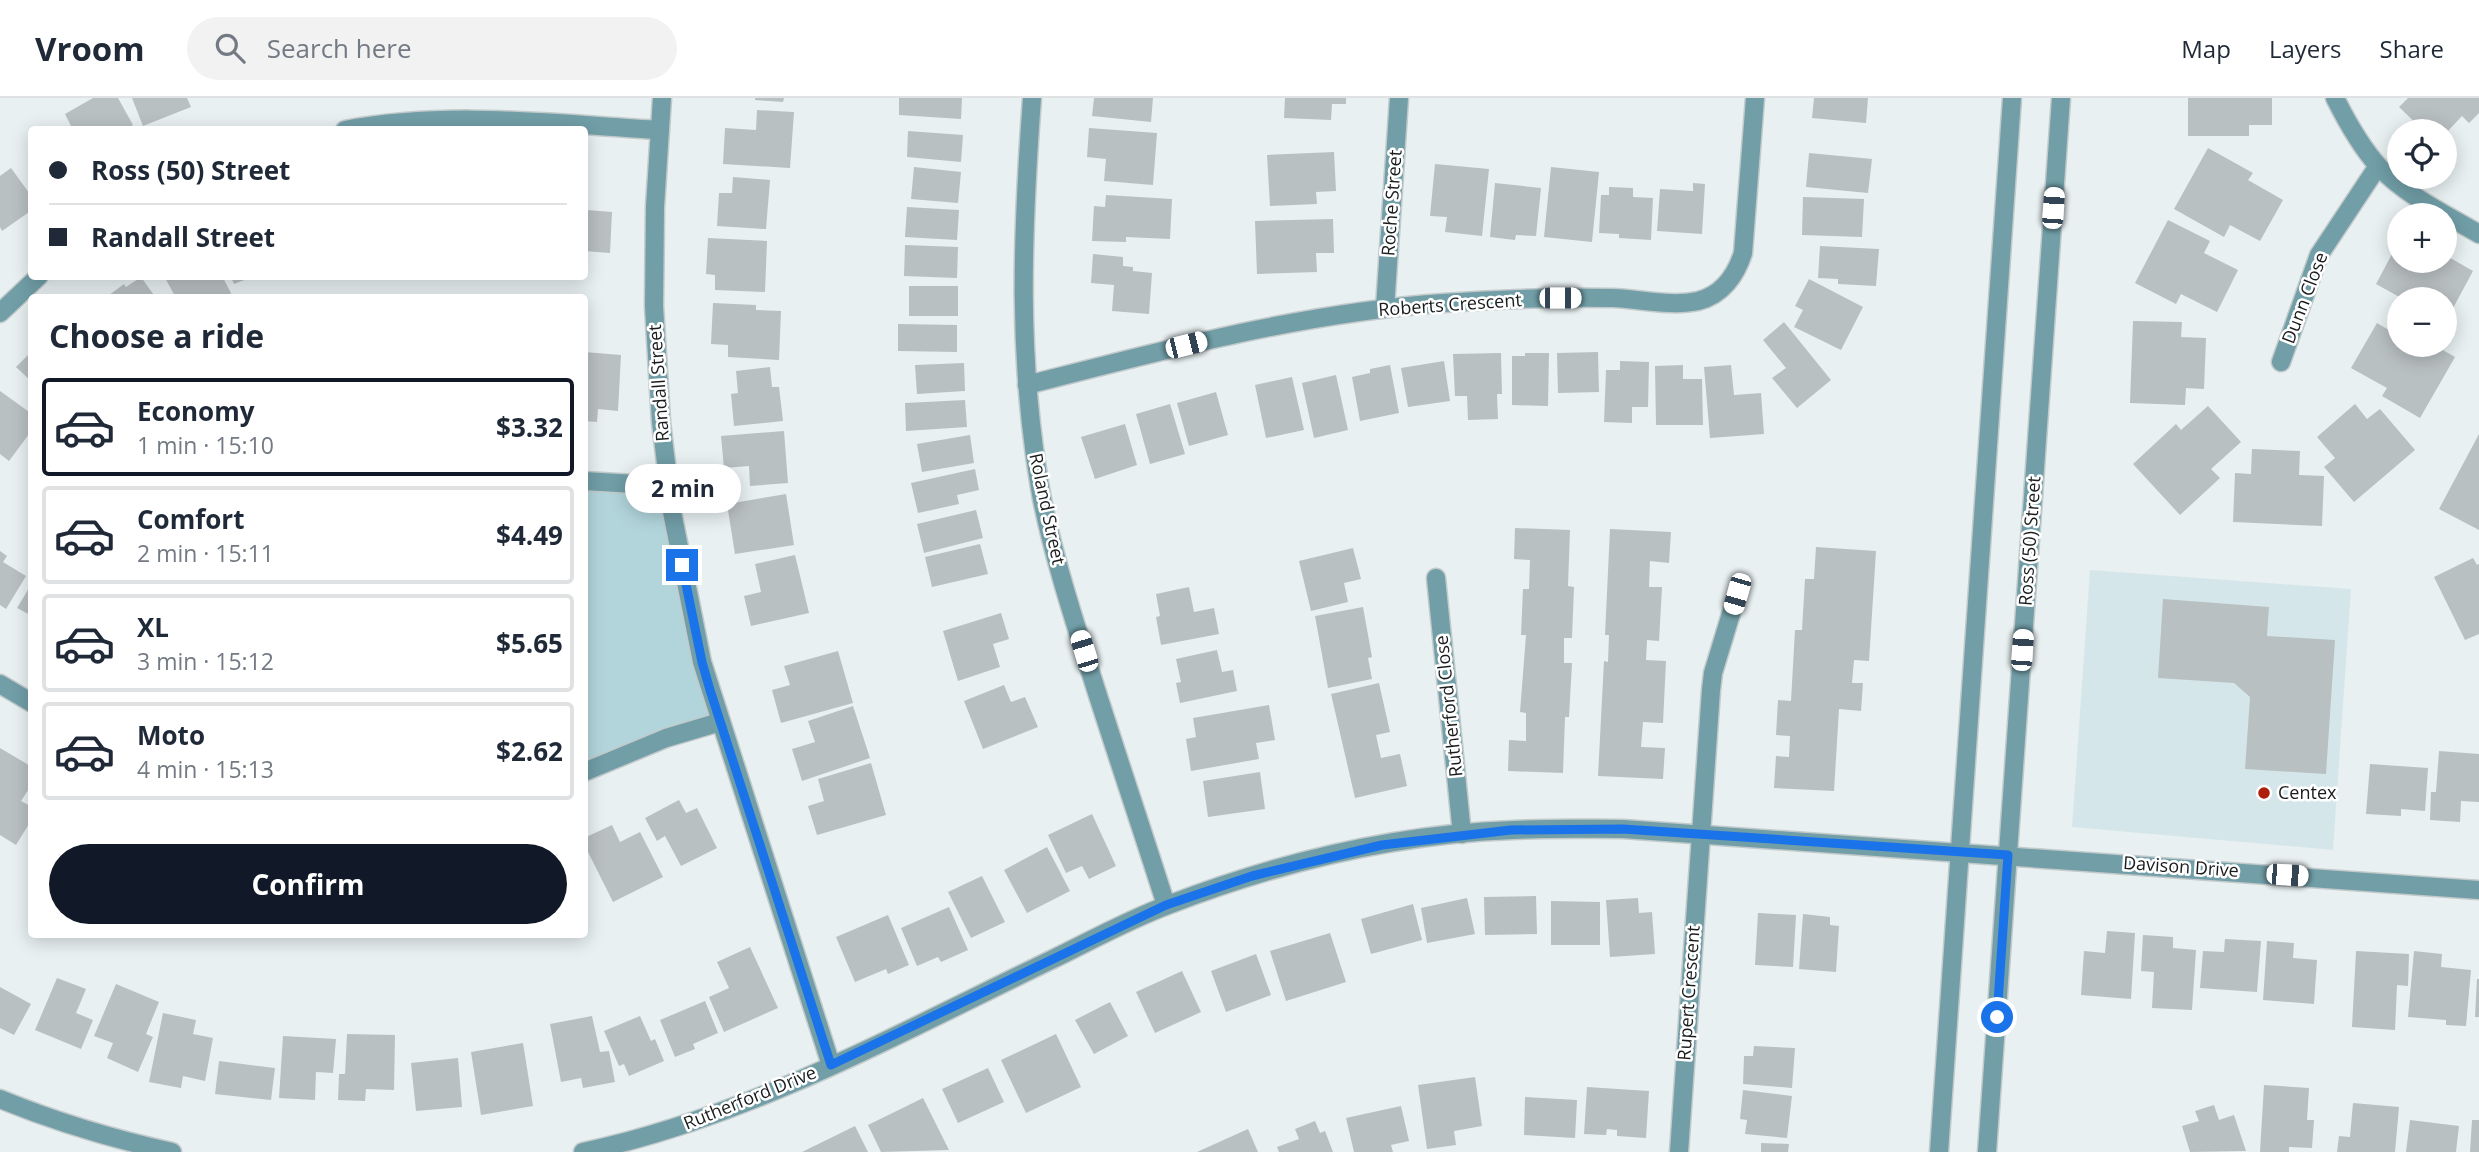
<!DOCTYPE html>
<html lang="en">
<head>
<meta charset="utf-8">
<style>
	body { margin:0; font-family:"Open Sans",sans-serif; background:#f2f2f3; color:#1f2937; height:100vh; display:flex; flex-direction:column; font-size:26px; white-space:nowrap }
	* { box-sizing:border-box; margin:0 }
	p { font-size:23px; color:#747a83 }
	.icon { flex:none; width:38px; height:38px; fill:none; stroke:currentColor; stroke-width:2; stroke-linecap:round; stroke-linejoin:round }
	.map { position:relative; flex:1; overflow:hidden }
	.panel { position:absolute; left:28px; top:196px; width:560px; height:644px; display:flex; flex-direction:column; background:#fff; border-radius:7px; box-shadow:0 4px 18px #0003 }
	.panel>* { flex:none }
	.hud { position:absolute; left:28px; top:28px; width:560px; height:154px; border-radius:7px; box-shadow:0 4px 18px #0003; display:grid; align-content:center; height:154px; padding:0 21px; background:#fff }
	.buttons { position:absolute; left:2387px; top:21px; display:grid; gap:14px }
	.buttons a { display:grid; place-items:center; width:70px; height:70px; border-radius:50%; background:#fff; box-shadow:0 4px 18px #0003; font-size:35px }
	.end { position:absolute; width:32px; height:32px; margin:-16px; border:9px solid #1a73e8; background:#fff; box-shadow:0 0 0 4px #fff }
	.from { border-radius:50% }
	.bubble { position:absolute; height:49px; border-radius:24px; background:#fff; box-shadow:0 4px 18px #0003; font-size:23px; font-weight:700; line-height:49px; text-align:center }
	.car { position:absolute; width:21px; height:42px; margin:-21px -10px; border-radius:9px; box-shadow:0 0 5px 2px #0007; background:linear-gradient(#fff 24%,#345 0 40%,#fff 0 76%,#345 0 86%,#fff 0) }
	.hud b { display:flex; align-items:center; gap:24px; height:66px; font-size:26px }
	.hud b+b { border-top:2px solid #e0e1e3 }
	.hud i { width:18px; height:18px; background:#1f2937 }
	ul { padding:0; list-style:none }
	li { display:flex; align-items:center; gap:21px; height:98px; margin:0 14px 10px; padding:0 7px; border:4px solid #e0e1e3; border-radius:7px }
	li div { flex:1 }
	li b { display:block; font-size:26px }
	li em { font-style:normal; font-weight:700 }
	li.current { border-color:#111827 }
	li>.icon { width:63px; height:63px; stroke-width:1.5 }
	h2 { padding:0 21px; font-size:32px; line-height:84px }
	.primary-button { display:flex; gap:14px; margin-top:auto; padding:14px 21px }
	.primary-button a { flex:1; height:80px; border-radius:42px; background:#111827; color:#fff; font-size:28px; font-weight:700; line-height:80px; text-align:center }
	header { display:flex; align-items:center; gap:42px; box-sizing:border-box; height:98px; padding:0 35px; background:#fff; border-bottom:2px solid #e0e1e3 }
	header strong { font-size:33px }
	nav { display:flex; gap:38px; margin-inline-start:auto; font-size:24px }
	.search { width:490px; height:63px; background:#f2f2f3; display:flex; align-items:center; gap:18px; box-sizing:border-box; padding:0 24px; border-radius:38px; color:#747a83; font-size:26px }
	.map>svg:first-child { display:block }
</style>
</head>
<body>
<header>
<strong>Vroom</strong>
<div class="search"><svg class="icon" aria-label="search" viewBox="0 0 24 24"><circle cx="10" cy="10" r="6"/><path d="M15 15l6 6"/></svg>Search here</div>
<nav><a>Map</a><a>Layers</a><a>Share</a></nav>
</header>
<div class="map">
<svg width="2479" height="1054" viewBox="0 0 2479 1054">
	<rect width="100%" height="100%" fill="#e8f0f1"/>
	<path fill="#d5e6ea" d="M2090,472L2351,491L2333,752L2072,729Z"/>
	<path fill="#b2d5dc" d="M584,383L668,388L720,624L584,674Z"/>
	<g fill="#b9c0c2">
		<path d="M93,0H118L133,27L124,32H73L65,16Z"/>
		<path d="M132,0H187L191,9L143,28Z"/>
		<path d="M755,0H784L783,4L755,2Z"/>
		<path d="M899,0H962L961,21L899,17Z"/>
		<path d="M1094,0H1153L1151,24L1092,18Z"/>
		<path d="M1285,0H1346V6H1332L1331,22L1284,20Z"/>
		<path d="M1814,0H1868L1866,25L1812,20Z"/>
		<path d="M2188,0H2272V27H2249V38H2188Z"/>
		<path d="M2408,0H2479V15L2469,25L2462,18L2445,36V33H2424L2399,9Z"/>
		<path d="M757,12L794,14L790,70L723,66L725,30L756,32Z"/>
		<path d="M1089,30L1157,35L1153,87L1104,83L1106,61L1087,59Z"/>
		<path d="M908,33L963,37L961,64L907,59Z"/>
		<path d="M2208,50L2253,75L2248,82L2283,102L2260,143L2230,127L2224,139L2174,111Z"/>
		<path d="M1334,54L1336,93L1316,94L1317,106L1270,108L1267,57Z"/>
		<path d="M1809,55L1872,61L1868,95L1806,89Z"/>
		<path d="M1435,66L1489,71L1482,138L1445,134L1447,119L1430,118Z"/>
		<path d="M914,69L961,74L958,105L911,101Z"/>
		<path d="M1551,69L1599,74L1592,144L1544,139Z"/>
		<path d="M11,70L32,99V112L2,133L0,129V78Z"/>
		<path d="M733,79L770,82L766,131L717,128L719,95H732Z"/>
		<path d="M1495,85L1541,90L1536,138L1516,137L1515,142L1490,139Z"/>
		<path d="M1693,85L1705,86L1702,136L1657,133L1660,91L1693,93Z"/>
		<path d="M1609,89L1633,90V99L1653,100L1651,142L1619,140V136L1599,135L1601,97H1609Z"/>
		<path d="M584,90L588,91L587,112L612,114L610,155L584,153Z"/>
		<path d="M1106,97L1172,101L1170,141L1126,139V144L1092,143L1094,108L1105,109Z"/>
		<path d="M1803,99L1864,101L1862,139L1802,137Z"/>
		<path d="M907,109L959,112L957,142L905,139Z"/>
		<path d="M1333,121L1334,155H1316L1317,174L1257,176L1255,123Z"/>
		<path d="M2168,122L2210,143L2204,155L2238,172L2217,214L2181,196L2176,206L2135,185Z"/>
		<path d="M708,140L767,143L765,194L715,192V177L706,176Z"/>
		<path d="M2399,143V163H2445V157L2473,173L2445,225V201H2403L2376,186Z"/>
		<path d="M905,147L958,149L957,180L904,178Z"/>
		<path d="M1820,148L1879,151L1876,188L1838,186V181L1818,180Z"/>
		<path d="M1093,156L1123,159V168L1133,169V173L1152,175L1149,216L1112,213L1114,187L1091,185Z"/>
		<path d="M164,178H222L231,195L223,200H176Z"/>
		<path d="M141,179L156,200H105L124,186L126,189Z"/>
		<path d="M231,179H252L234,186Z"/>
		<path d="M1809,181L1863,209L1841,252L1794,229L1803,212L1795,208Z"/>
		<rect x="909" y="188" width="49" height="30"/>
		<path d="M713,205L756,207V212L781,213L779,262L728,259V247L711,246Z"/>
		<path d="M2133,223L2182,224L2181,239L2206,240L2204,291L2186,290L2185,307L2130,305Z"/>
		<path d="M1784,224L1831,282L1797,310L1772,280L1786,270L1763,242Z"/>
		<path d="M2377,225L2399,238V247H2434L2455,259L2420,320L2382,298L2387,290L2351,270Z"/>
		<path d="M898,226L957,227V254L898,253Z"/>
		<path d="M32,253V284L16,269Z"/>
		<path d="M584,254L621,257L618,313L598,311L597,324L584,323Z"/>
		<path d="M1598,254L1599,294L1558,295L1557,255Z"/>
		<path d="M1501,255L1502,296H1497L1498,321L1468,322L1467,298H1455L1453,256Z"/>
		<path d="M1525,255H1549L1548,308L1512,307V258H1525Z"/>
		<path d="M1444,263L1450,303L1408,309L1401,270Z"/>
		<path d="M1620,263L1649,264L1648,309H1632V325L1604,324L1606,272H1620Z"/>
		<path d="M964,265L965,293L917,296L915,267Z"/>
		<path d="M1390,267L1399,315L1360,323L1352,279L1370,275V271Z"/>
		<path d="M1683,267V281H1702L1703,327H1656L1655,268Z"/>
		<path d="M1731,267L1734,297L1761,295L1764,336L1710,340L1704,269Z"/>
		<path d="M770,269L772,289H779L783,323L734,328L731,296L738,295L736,273Z"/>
		<path d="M1336,277L1348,332L1314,340L1302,285Z"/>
		<path d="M1292,279L1304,332L1266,340L1255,287Z"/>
		<path d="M0,293L32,316V332L9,363L0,356Z"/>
		<path d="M1216,294L1228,337L1189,348L1177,305Z"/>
		<path d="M965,302L967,329L906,333L905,305Z"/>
		<path d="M1170,306L1185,356L1150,366L1136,316Z"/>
		<path d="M2355,306L2367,321L2380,311L2415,352L2354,404L2324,369L2335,360L2317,339Z"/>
		<path d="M2208,308L2241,344L2211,371L2220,380L2180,417L2133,366L2176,326L2181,332Z"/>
		<path d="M1125,326L1137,367L1095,381L1081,339Z"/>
		<path d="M784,333L788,385L750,388L749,368L724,370L721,338Z"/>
		<path d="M2479,336V432L2439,411Z"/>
		<path d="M970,337L974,365L922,374L917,346Z"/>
		<path d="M2252,351L2300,353L2299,377L2324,378L2322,428L2233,424L2235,375L2251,376Z"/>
		<path d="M975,371L979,392L957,397L959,406L918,415L911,385Z"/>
		<path d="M786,396L794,447L735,456L727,406Z"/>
		<path d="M976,412L983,440L924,455L917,426Z"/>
		<path d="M1515,430L1570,432L1568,488L1574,489L1572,540H1564V565H1572L1569,619H1565L1563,675L1508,673L1509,642L1526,643V615L1520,614L1526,537H1521L1523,491H1529L1530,462L1514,461Z"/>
		<path d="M1610,431L1671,434L1669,465L1650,463L1649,489H1662L1659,543L1647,542L1646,562L1666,563L1663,625L1643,624L1641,649L1665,650L1663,681L1598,678L1604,563L1608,564L1609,537H1605Z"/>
		<path d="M980,446L988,476L932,489L925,459Z"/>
		<path d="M1816,449L1876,453L1869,563L1854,562L1852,585H1863L1861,613L1839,611L1834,693L1774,690L1776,658L1789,659L1790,638L1776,637L1778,602L1791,603L1795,532H1802L1805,481H1814Z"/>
		<path d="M1353,450L1361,481L1344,485L1348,504L1311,513L1299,463Z"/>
		<path d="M0,453L7,458L3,464L26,478L6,511L0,507Z"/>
		<path d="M795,457L809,515L751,528L744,498L761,494L755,466Z"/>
		<path d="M2473,460L2477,467L2479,466V536L2465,542L2434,479Z"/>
		<path d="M32,485V518L17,510Z"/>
		<path d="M1189,489L1194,514L1214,510L1219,536L1161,547L1156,519L1160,518L1156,496Z"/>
		<path d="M2163,501L2269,509L2267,538L2335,542L2326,676L2245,671L2250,599L2234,585L2158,580Z"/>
		<path d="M1363,509L1372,559L1368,560L1372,581L1328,590L1315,518Z"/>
		<path d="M1001,515L1009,541L993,546L1000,569L958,583L943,533Z"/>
		<path d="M1217,552L1222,574L1233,572L1237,593L1180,605L1176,585L1181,584L1176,561Z"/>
		<path d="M838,553L853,605L781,625L772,592L790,587L784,568Z"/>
		<path d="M1379,585L1390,634L1376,637L1381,660L1400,656L1407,688L1355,700L1331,596Z"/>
		<path d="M1004,587L1011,604L1025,599L1038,629L983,651L964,603Z"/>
		<path d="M1269,607L1275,642L1256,645L1259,661L1191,673L1186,641L1196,639L1193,620Z"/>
		<path d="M853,608L870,660L802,683L792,651L815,644L808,623Z"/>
		<path d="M0,650L32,669V686L21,703L32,709V721L16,747L0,737Z"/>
		<path d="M2439,653L2479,656V704L2461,703L2460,724L2430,722L2431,694H2436Z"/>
		<path d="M871,665L886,717L817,737L808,708L824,703L818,681Z"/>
		<path d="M2370,666L2428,670L2425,713L2401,711V718L2366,716Z"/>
		<path d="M1260,674L1265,711L1208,719L1203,683Z"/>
		<path d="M679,702L686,715L697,710L717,750L681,768L665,738L657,743L645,720Z"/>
		<path d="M1092,716L1116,768L1089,781L1082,768L1066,775L1048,737Z"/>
		<path d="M612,727L620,744L640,734L663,779L613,804L584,746V740Z"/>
		<path d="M1047,749L1070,793L1027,815L1004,772Z"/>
		<path d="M982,778L1005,824L971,840L948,794Z"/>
		<path d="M1536,798L1537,836L1485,837L1484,799Z"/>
		<path d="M1467,800L1475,836L1427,845L1421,810Z"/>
		<path d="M1638,800L1639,815L1652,814L1655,856L1610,859L1606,802Z"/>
		<path d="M1551,803L1600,804V847H1551Z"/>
		<path d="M1413,806L1422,842L1371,856L1361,821Z"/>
		<path d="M949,809L968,852L941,864L938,859L917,868L901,830Z"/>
		<path d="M1758,815L1796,817L1793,869L1755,867Z"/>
		<path d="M1803,816L1830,819V827L1839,828L1836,874L1799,871Z"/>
		<path d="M888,817L909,867L888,876L886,871L855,884L836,839Z"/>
		<path d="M2107,833L2135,835L2131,901L2081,897L2084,853L2105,855Z"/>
		<path d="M1330,835L1346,884L1286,903L1270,853Z"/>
		<path d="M2143,837L2173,839V850L2196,852L2192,912L2152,910L2154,874L2141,873Z"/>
		<path d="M2225,841L2261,843L2257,894L2200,890L2203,853L2224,854Z"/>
		<path d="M2267,843L2294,845L2293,860L2317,862L2314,906L2263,902Z"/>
		<path d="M750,849L778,910L724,934L709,899L729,890L717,864Z"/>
		<path d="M2356,853L2409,856L2408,888L2397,887L2395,932L2352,929Z"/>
		<path d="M2414,853L2442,856L2441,869L2471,872L2466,928L2446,927V922L2408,919Z"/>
		<path d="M1256,856L1271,897L1226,914L1211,873Z"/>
		<path d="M1182,873L1201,914L1155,935L1136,894Z"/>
		<path d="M57,880L86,891L76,915L93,922L81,951L35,932Z"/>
		<path d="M2477,881H2479V919H2475Z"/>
		<path d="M116,886L159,904L146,936L153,939L138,974L107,960L113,945L94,938Z"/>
		<path d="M0,889L31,906L14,937L0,930Z"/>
		<path d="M705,903L718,935L693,946L695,951L675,959L660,922Z"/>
		<path d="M1110,904L1128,938L1094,956L1075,922Z"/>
		<path d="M163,915L196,922L193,936L213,940L205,983L183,978L181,990L149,984Z"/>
		<path d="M592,918L600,954L609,953L615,984L583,990L581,980L561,984L550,926Z"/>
		<path d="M640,918L651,943L655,941L664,963L629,978L624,966L619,968L604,933Z"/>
		<path d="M347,936L395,937L394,992L366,991L365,1003L338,1002L339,976H345Z"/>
		<path d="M1056,936L1081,989L1026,1015L1001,962Z"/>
		<path d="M283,938L336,941L333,975L316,974L315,1002L279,1000Z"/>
		<path d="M523,945L533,1008L481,1017L471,954Z"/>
		<path d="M1754,948L1795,950L1792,990L1743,986L1744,958H1753Z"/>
		<path d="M458,960L462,1009L416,1013L411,965Z"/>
		<path d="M219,963L275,970L271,1002L215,996Z"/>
		<path d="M988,970L1004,1004L958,1025L942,991Z"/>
		<path d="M1475,979L1482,1028L1454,1033L1456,1047L1427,1051L1418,987Z"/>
		<path d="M2264,987L2309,990L2307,1022H2314L2312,1050L2289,1049V1054H2260Z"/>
		<path d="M1587,989L1649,993L1646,1040L1617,1038V1032L1607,1031L1606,1037L1584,1036Z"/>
		<path d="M1743,992L1792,998L1787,1040L1745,1036L1747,1022L1740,1021Z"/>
		<path d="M1525,999L1577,1002L1575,1040L1524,1037Z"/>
		<path d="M923,1000L949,1052L881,1054L868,1027Z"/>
		<path d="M2353,1005L2399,1009L2395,1054H2337L2339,1038L2350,1039Z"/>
		<path d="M2214,1007L2219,1022L2234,1017L2246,1053L2190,1054L2182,1028L2199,1023L2195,1013Z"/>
		<path d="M1401,1008L1409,1043L1391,1047L1393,1054H1354L1346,1020Z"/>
		<path d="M2410,1022L2459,1028L2456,1054H2406Z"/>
		<path d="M2472,1022H2479V1054H2470Z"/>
		<path d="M1315,1023L1320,1035L1325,1033L1333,1054H1279L1277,1049L1299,1041L1295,1031Z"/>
		<path d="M855,1028L868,1054H802Z"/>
		<path d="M1248,1031L1258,1054H1197Z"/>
		<path d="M1761,1045L1789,1046L1788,1054H1761Z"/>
	</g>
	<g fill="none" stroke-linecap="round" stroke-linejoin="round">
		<defs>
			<g id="minor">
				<path d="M662,0L655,109L654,208L661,324L672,414L702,564L831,967"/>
				<path d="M2335,0C2347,24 2361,49 2379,69C2407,98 2445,116 2479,136"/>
				<path d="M345,32C450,12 554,26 660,32"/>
				<path d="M1385,210L1399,0"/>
				<path d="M0,215L39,178"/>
				<path d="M2281,264L2319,157L2378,68"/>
				<path d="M1027,287C1164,252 1301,215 1443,205C1499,201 1557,199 1613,200C1640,201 1671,209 1698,203C1722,197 1736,177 1743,155L1755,0"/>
				<path d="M584,383L668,388"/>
				<path d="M1436,480L1462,736"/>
				<path d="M0,586L32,605"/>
				<path d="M584,674L666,640L720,624"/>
				<path d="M1679,1054L1711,592L1713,575L1737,496"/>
			</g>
			<g id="tertiary">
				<path d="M1032,0C1022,137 1017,260 1041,396C1052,452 1069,506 1086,560C1112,643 1140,725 1166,807"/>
				<path d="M0,1001C56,1024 113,1041 172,1054"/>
				<path d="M583,1054C749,1019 901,934 1053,861C1090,843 1128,822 1168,807C1277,765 1396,736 1513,732C1549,730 1586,731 1623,731L2479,792"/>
				<path d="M1939,1054L2012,0"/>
				<path d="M1987,1054L2061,0"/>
			</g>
		</defs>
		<use href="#minor" stroke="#c3cacb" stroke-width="21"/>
		<use href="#tertiary" stroke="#c3cacb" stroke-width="21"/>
		<use href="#minor" stroke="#719ea7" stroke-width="18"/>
		<use href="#tertiary" stroke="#719ea7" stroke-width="18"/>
	</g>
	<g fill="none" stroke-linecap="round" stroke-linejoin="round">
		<path stroke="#1a73e8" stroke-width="9" d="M682,467L702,564L710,592L831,967L1166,807L1252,778L1382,747L1511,732L1623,731L2008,757L1997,919"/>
	</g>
	<circle fill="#ad1e0b" stroke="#fff" stroke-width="2.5" cx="2264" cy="695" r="7"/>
	<g text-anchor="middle" stroke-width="5" stroke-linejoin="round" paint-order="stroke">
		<g font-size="18" fill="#191b1c" stroke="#fff">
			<text transform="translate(1392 105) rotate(-86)" y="6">Roche Street</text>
			<text transform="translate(2305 200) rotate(-69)" y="6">Dunn Close</text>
			<text transform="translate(1450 207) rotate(-4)" y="6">Roberts Crescent</text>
			<text transform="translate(659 285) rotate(-94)" y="6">Randall Street</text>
			<text transform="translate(1047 411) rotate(78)" y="6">Roland Street</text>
			<text transform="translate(2030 443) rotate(-86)" y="6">Ross (50) Street</text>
			<text transform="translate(1449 608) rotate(-96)" y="6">Rutherford Close</text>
			<text transform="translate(2181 769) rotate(4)" y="6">Davison Drive</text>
			<text transform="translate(1689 895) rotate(-86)" y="6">Rupert Crescent</text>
			<text transform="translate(750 1000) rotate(-22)" y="6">Rutherford Drive</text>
		</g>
		<g font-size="18" fill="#191b1c" stroke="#fff" text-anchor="start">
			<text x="2278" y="701">Centex</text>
		</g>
	</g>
</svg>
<div class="buttons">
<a><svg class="icon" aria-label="locate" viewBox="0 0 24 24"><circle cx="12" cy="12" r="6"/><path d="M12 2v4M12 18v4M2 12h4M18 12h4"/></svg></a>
<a>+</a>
<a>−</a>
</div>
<i class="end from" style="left:1997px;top:919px"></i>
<i class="end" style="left:682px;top:467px"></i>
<div class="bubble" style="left:625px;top:366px;width:116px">2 min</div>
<i class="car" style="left:2053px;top:110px;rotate:4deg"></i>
<i class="car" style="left:1560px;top:200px;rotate:90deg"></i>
<i class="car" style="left:1186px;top:247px;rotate:76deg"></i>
<i class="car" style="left:1737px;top:496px;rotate:196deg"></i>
<i class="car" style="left:2022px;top:552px;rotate:4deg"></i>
<i class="car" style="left:1084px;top:553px;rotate:343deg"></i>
<i class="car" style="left:2287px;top:777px;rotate:94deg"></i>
<div class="hud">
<b><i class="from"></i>Ross (50) Street</b>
<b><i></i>Randall Street</b>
</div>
<section class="panel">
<h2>Choose a ride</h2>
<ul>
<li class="current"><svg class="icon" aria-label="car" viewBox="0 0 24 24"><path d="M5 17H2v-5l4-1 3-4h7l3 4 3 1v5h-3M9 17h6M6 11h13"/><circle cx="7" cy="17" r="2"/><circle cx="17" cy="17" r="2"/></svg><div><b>Economy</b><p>1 min · 15:10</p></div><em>$3.32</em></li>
<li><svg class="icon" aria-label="car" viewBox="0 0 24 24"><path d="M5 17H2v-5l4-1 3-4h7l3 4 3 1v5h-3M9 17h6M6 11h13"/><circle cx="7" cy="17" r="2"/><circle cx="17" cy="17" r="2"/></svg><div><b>Comfort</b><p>2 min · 15:11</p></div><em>$4.49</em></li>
<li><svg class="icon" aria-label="car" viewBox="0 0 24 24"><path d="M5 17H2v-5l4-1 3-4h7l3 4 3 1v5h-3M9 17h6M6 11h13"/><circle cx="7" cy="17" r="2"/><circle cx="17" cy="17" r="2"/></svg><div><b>XL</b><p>3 min · 15:12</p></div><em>$5.65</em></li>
<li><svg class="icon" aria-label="car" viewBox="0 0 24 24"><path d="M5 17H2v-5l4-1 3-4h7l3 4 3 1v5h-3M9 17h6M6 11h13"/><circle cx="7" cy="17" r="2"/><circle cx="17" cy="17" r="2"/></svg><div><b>Moto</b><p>4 min · 15:13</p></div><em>$2.62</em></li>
</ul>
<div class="primary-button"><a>Confirm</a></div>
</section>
</div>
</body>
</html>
